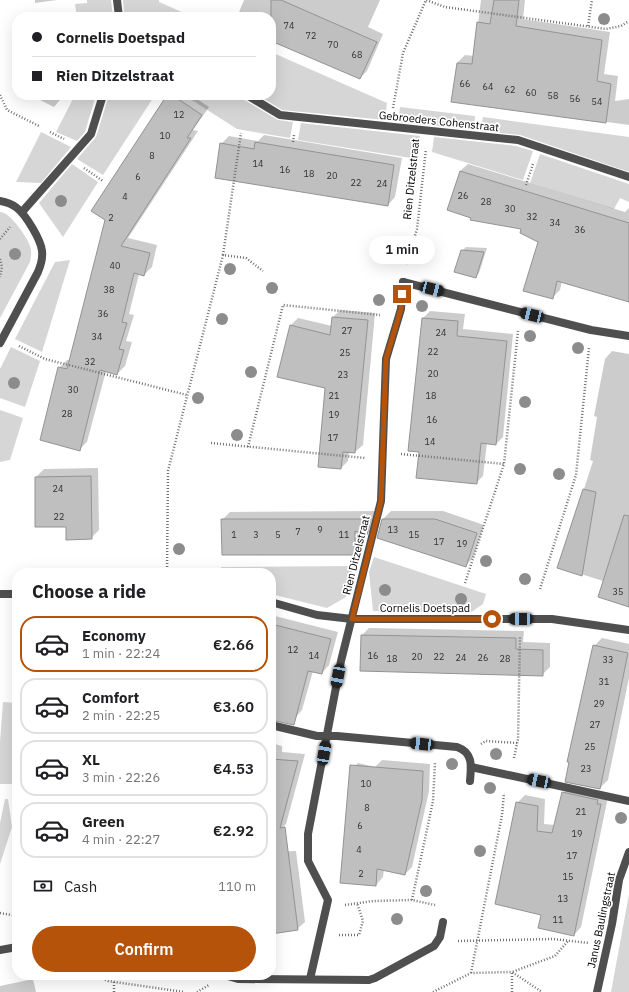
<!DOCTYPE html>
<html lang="en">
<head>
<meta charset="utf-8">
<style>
	body { margin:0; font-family:"IBM Plex Sans",sans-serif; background:#f2f2f2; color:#202124; height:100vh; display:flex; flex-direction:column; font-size:15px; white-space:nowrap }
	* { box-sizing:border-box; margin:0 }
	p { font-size:13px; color:#757577 }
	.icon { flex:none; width:22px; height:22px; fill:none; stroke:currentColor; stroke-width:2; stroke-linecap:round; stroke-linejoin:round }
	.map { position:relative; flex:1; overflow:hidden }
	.side { position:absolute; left:12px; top:568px; width:264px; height:412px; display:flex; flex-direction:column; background:#fff; border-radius:16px; box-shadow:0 4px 16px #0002 }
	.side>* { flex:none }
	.banner { position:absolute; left:12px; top:12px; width:264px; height:88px; border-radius:16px; box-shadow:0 4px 16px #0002; display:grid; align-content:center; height:88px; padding:0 20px; background:#fff }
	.end { position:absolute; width:18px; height:18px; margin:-9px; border:5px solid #b45309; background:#fff; box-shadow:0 0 0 2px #fff }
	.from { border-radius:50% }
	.bubble { position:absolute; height:28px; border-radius:14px; background:#fff; box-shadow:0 4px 16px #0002; font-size:13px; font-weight:600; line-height:28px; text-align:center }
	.car { position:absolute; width:12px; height:24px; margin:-12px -6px; border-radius:5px; box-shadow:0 0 3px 1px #0007; background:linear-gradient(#222 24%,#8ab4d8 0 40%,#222 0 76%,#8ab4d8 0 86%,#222 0) }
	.banner b { display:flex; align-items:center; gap:14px; height:38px; font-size:15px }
	.banner b+b { border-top:1px solid #e0e0e0 }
	.banner i { width:10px; height:10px; background:#202124 }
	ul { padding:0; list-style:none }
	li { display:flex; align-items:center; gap:12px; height:56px; margin:0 8px 6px; padding:0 12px; border:2px solid #e0e0e0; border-radius:16px }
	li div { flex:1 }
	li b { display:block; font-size:15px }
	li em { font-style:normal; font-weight:600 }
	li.current { border-color:#b45309 }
	li>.icon { width:36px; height:36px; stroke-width:1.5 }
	h2 { padding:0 20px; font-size:18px; line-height:48px }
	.pay { display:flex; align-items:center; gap:10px; height:44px; padding:0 20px; font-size:15px }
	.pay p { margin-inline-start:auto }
	.button { display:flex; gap:8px; margin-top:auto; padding:8px 20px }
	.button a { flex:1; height:46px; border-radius:24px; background:#b45309; color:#fff; font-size:16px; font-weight:600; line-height:46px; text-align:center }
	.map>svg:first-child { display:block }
</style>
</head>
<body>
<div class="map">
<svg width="629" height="992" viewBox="0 0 629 992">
	<rect width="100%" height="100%" fill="#fff"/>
	<g fill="#d6d6d6">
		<path d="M87,0H111L113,17H77L75,4L87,3Z"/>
		<path d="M123,0H159V2L193,17H132L124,12Z"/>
		<path d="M271,52L387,103L385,120L282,110L258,95H271Z"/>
		<path d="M75,95H96L85,132L77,141L56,132Z"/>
		<path d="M109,95H155L103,175L77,159L96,137Z"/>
		<path d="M184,95H236L278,120L293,122L290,138L237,129Z"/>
		<path d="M400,107L475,116L474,130L398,122Z"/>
		<path d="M483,117L629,137V172L520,135L481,131Z"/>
		<path d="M301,123L420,136L417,159L298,140Z"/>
		<path d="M41,132L71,147L41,183L16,182Z"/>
		<path d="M434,137L516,146L533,151L523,180L432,152Z"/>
		<path d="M540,154L629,184V202L620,198L614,209L530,183Z"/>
		<path d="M72,164L98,182L63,237L39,203Z"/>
		<path d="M0,212C10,212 27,237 30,246C32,252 31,257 30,262L0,318Z"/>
		<path d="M70,260L42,352L15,339L55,262Z"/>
		<path d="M11,347L40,361L25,407L0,398V369Z"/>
		<path d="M0,410L23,418L10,460L0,462Z"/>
		<path d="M374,557L486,594L483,604L470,613L373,611L369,572Z"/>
		<path d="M354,566L346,597L327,608L271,594V573H221V567Z"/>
		<path d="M3,702L17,703V784H0V742Z"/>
		<path d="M5,799H8L12,827L0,864V823Z"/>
		<path d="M629,894V992H611Z"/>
	</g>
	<g fill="#0003">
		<path d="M35,0H57L35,3Z"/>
		<path d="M244,0H380L368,27L383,34L367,71L360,78L271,38V17H237Z"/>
		<path d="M481,0H525L523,19L610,32L604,74L618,76L615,101L629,99V125L452,101L457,63L465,55L474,56Z"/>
		<path d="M30,95H64L54,107Z"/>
		<path d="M169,95H191L209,107L193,130L198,131L128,238L157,245L152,267L144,275L139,274L129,314L134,315L126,341L132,342L125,366L117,374L106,371L87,442L79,450L59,368L67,360H70Z"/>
		<path d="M264,135L402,158L395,197L388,205L221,144L229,136L258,141Z"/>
		<path d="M468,164L625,212L629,208V261L562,281L560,290L552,298L539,241L522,228L460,171Z"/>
		<path d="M466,247L487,248L479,273L476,277L462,251Z"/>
		<path d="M340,310L375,313L363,445L355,452H349L348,461L341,468L326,387L290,326L298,318L332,326L333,317Z"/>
		<path d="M430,311L465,314L463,329L513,334L503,437L496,444L487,443L483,476L476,483L420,451L423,318Z"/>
		<path d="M612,351L629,354V606L598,596L603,581L559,567L593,461L590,460L597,417L594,416L605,359Z"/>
		<path d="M98,468L99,530L91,538L67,526H36V477L44,469Z"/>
		<path d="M378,511L375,526L367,534L363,532V546L355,554L222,520L230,512Z"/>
		<path d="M391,511H443L484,525L473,558L465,566L383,519Z"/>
		<path d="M271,615L338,632L329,665L322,673L313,671L302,710L295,718L271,709Z"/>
		<path d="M369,628L524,631L523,642L550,643V667L542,675L362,635Z"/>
		<path d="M602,638L629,644V678L608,780L600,788L594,646Z"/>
		<path d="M271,743L282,746V752L305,754L286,824L278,832L271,830Z"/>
		<path d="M382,760L430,764L429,791L412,867L405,874L384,869L383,877L376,885L350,771L358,763L375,767Z"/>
		<path d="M571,785L608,797L581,927L574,935L543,914L517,803L525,795L545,799L544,824L555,825L563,793Z"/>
		<path d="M296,851L305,922L297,929L271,933V852Z"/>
		<path d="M33,979L36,992H0V986Z"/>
	</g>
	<g fill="#bfbfbf" stroke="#939393">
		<path d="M271,0H281L377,42L360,79L271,41Z"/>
		<path d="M494,0H519L516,26L602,40L597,81L611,84L606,123L451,102L457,63L472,64L477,22L490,24Z"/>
		<path d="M167,95H172L202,115L187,138H191L121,246L150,253L144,276L134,273L122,322L127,323L119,349L124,350L117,375L100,370L80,451L40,440L58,367L67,369L105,220L91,211Z"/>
		<path d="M255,142L394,165L388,206L215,178L220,143L254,149Z"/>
		<path d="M460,171L629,223V302L557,281L553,299L523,291L538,242L520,233L521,229L470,220L471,218L447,210Z"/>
		<path d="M461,250L484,252L476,278L454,272Z"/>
		<path d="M332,317L368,320L355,453L343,452L341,469L318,467L325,388L277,377L290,325L330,335Z"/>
		<path d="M422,318L458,321L457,336L507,341L496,445L481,443L477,484L416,478L419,452L408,451Z"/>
		<path d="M91,476L92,539L66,540V527H35V477Z"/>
		<path d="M583,489L596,492L582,576L557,568Z"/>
		<path d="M624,515L629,516V607L598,597Z"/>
		<path d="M221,519H371L367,535L355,531V555H222Z"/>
		<path d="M382,519H435L477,533L466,567L377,538Z"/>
		<path d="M271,624L331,639L322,674L308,671L294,725L271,720Z"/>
		<path d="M361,635L516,638V649L543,650V676L360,671Z"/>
		<path d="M593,645L628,653L600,789L565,782L569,762H567Z"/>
		<path d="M271,759L298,761L280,828L285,827L298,930L271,934Z"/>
		<path d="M350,765L423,771L422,800L405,875L377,869L376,886L340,883Z"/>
		<path d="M562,792L598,800L597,804H601L574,936L538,928L541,915L495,904L516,802L538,806L537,831L552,833Z"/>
	</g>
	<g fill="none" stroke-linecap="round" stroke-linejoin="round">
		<g stroke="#717171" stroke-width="2.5" stroke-dasharray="1 2" stroke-linecap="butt">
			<path d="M588,26L592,0"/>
			<path d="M0,95L7,110L39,126"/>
			<path d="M393,108L403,53L426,0L445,7L606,29L621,26L629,21"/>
			<path d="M50,132L64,139"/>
			<path d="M293,142L294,135"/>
			<path d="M84,168L103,181"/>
			<path d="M526,185L533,164"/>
			<path d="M0,239L10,227"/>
			<path d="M223,255L241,133"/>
			<path d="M0,259L2,267L0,277"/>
			<path d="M406,264L417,229L426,149"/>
			<path d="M19,346L45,359L187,395"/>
			<path d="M211,443L365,458"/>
			<path d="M248,447L283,305L380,315"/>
			<path d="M401,454L504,464"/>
			<path d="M167,573L168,471L223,255L246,258L263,271"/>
			<path d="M465,583L504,464L518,331"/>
			<path d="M540,589L576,475L589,348"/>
			<path d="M481,744L486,741L517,743"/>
			<path d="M514,758L518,739L520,637"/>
			<path d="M412,900L433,801L435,762"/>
			<path d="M345,905L373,901L412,900L435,905"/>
			<path d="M0,913L17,916"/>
			<path d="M339,935H359L363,921L357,903"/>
			<path d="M458,941L553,939L589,943"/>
			<path d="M471,973L502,815L504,793"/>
			<path d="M94,975L108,981L184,992"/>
			<path d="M114,992V981"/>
			<path d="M197,992L209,985"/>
			<path d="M433,992L471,973L512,972L542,992"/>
			<path d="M512,992V972L555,956L568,941"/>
		</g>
		<g stroke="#4f4f4f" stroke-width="8">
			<path d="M403,282L591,330L629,336"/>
			<path d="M271,725L317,736H337L457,747C474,753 471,767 470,781"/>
			<path d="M471,767L629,801"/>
			<path d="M0,950L17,947"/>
			<path d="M224,975L238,979L369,980L375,978L434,946L440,937L443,922"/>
		</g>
		<g stroke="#4f4f4f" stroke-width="8">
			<path d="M117,0L119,17"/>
			<path d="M247,95L280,115L518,140L629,177"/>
			<path d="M0,201C6,202 12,204 17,208C26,215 41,240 42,251C43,259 41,265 38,272L0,343"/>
			<path d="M22,212L91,134L103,95"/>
			<path d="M0,594H17"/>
			<path d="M271,602L317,615L352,619H552L629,630"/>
			<path d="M310,979L328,900L308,861V834L341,661L381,501L386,359L401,309L403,282"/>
			<path d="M597,992L612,924L619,880L629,852"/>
		</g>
	</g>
	<g fill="#8c8c8c">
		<circle cx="604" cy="19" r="6"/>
		<circle cx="61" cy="201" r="6"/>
		<circle cx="15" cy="254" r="6"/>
		<circle cx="230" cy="269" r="6"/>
		<circle cx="272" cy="288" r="6"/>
		<circle cx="379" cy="300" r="6"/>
		<circle cx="422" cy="306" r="6"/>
		<circle cx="222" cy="319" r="6"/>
		<circle cx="530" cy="336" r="6"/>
		<circle cx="578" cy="348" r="6"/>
		<circle cx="251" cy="372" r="6"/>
		<circle cx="14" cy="383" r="6"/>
		<circle cx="198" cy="398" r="6"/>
		<circle cx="525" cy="402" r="6"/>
		<circle cx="237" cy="435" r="6"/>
		<circle cx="520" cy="469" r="6"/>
		<circle cx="559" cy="474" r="6"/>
		<circle cx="179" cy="549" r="6"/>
		<circle cx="486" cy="561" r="6"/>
		<circle cx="525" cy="579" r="6"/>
		<circle cx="385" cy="590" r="6"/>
		<circle cx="461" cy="599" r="6"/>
		<circle cx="496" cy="754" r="6"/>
		<circle cx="452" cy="764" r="6"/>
		<circle cx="490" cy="788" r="6"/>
		<circle cx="621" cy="818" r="6"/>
		<circle cx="480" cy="851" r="6"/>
		<circle cx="426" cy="891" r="6"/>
		<circle cx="397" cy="919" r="6"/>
	</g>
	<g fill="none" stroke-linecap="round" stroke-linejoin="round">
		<path stroke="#b45309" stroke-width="5" d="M402,294L401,309L386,359L381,501L352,619H492"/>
	</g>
	<g text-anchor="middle" stroke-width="3.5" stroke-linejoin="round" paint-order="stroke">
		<g font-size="9" fill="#303030">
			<text x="289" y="29">74</text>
			<text x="311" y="39">72</text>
			<text x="333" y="48">70</text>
			<text x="357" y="58">68</text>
			<text x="465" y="87">66</text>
			<text x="488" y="90">64</text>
			<text x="510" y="93">62</text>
			<text x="531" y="96">60</text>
			<text x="553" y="99">58</text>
			<text x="575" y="102">56</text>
			<text x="597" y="105">54</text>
			<text x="179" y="118">12</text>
			<text x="165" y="139">10</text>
			<text x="152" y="159">8</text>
			<text x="258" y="167">14</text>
			<text x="285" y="173">16</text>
			<text x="309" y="177">18</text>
			<text x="332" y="179">20</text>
			<text x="138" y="180">6</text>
			<text x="356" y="186">22</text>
			<text x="382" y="187">24</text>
			<text x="463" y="199">26</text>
			<text x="125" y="200">4</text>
			<text x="486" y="205">28</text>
			<text x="510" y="212">30</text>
			<text x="532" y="220">32</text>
			<text x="111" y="221">2</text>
			<text x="555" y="226">34</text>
			<text x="580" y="233">36</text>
			<text x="115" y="269">40</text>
			<text x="109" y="293">38</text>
			<text x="103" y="317">36</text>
			<text x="347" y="334">27</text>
			<text x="441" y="336">24</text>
			<text x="97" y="340">34</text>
			<text x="433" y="355">22</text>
			<text x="345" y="356">25</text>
			<text x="90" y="365">32</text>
			<text x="433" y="377">20</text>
			<text x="343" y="378">23</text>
			<text x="73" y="393">30</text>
			<text x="334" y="399">21</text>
			<text x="431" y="399">18</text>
			<text x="67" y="417">28</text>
			<text x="334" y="418">19</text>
			<text x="432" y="423">16</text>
			<text x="333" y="441">17</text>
			<text x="430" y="445">14</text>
			<text x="58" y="492">24</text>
			<text x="59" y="520">22</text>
			<text x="320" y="533">9</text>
			<text x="393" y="533">13</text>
			<text x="298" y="535">7</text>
			<text x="234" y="538">1</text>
			<text x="256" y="538">3</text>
			<text x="278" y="538">5</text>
			<text x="344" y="538">11</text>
			<text x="414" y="538">15</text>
			<text x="439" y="545">17</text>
			<text x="462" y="547">19</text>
			<text x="618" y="595">35</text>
			<text x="293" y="653">12</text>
			<text x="314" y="659">14</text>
			<text x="373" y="659">16</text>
			<text x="417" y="660">20</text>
			<text x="439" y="660">22</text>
			<text x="461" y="661">24</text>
			<text x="483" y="661">26</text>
			<text x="392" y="662">18</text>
			<text x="505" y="662">28</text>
			<text x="608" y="663">33</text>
			<text x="604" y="685">31</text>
			<text x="599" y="707">29</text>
			<text x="595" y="728">27</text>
			<text x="590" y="750">25</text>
			<text x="586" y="772">23</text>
			<text x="366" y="787">10</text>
			<text x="367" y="811">8</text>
			<text x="581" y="815">21</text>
			<text x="360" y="829">6</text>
			<text x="577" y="837">19</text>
			<text x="359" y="853">4</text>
			<text x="572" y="859">17</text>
			<text x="361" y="877">2</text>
			<text x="568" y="880">15</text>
			<text x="563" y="902">13</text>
			<text x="558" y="923">11</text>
		</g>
		<g font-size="11" fill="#000" stroke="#fff">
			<text transform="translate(439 121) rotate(6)" y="4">Gebroeders Cohenstraat</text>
			<text transform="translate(411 179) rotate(-84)" y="4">Rien Ditzelstraat</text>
			<text transform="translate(356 555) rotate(-76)" y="4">Rien Ditzelstraat</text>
			<text x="425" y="612">Cornelis Doetspad</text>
			<text transform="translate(601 920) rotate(-78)" y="4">Janus Baulingstraat</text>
		</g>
	</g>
</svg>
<i class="end from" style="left:492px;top:619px"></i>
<i class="end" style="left:402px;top:294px"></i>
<div class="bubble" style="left:369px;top:236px;width:66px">1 min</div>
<i class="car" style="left:432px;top:289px;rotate:105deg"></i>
<i class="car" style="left:532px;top:315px;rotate:284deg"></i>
<i class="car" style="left:521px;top:619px;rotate:270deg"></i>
<i class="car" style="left:338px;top:676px;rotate:191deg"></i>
<i class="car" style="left:422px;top:744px;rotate:276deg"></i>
<i class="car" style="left:324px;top:753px;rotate:10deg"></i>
<i class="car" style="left:539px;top:781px;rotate:282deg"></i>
<div class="banner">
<b><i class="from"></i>Cornelis Doetspad</b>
<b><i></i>Rien Ditzelstraat</b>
</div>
<section class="side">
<h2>Choose a ride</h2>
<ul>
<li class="current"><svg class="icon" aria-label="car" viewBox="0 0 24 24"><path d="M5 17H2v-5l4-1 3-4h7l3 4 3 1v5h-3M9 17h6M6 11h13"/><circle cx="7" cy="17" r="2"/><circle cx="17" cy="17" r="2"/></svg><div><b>Economy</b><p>1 min · 22:24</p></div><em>€2.66</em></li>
<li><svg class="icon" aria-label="car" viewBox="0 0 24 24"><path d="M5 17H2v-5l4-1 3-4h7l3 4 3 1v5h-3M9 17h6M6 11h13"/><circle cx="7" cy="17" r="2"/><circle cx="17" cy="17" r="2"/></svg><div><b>Comfort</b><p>2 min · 22:25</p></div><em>€3.60</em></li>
<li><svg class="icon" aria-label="car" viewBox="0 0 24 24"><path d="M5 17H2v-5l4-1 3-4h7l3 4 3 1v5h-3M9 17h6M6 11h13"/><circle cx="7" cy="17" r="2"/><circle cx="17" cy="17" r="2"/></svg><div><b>XL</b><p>3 min · 22:26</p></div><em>€4.53</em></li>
<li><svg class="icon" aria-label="car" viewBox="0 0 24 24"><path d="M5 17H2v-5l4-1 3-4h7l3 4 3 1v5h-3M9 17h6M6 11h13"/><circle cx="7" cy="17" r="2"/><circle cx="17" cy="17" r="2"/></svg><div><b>Green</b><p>4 min · 22:27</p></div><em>€2.92</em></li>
</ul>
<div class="pay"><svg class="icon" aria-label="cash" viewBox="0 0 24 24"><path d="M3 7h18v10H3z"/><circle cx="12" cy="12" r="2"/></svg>Cash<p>110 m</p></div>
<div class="button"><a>Confirm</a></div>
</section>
</div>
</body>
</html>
